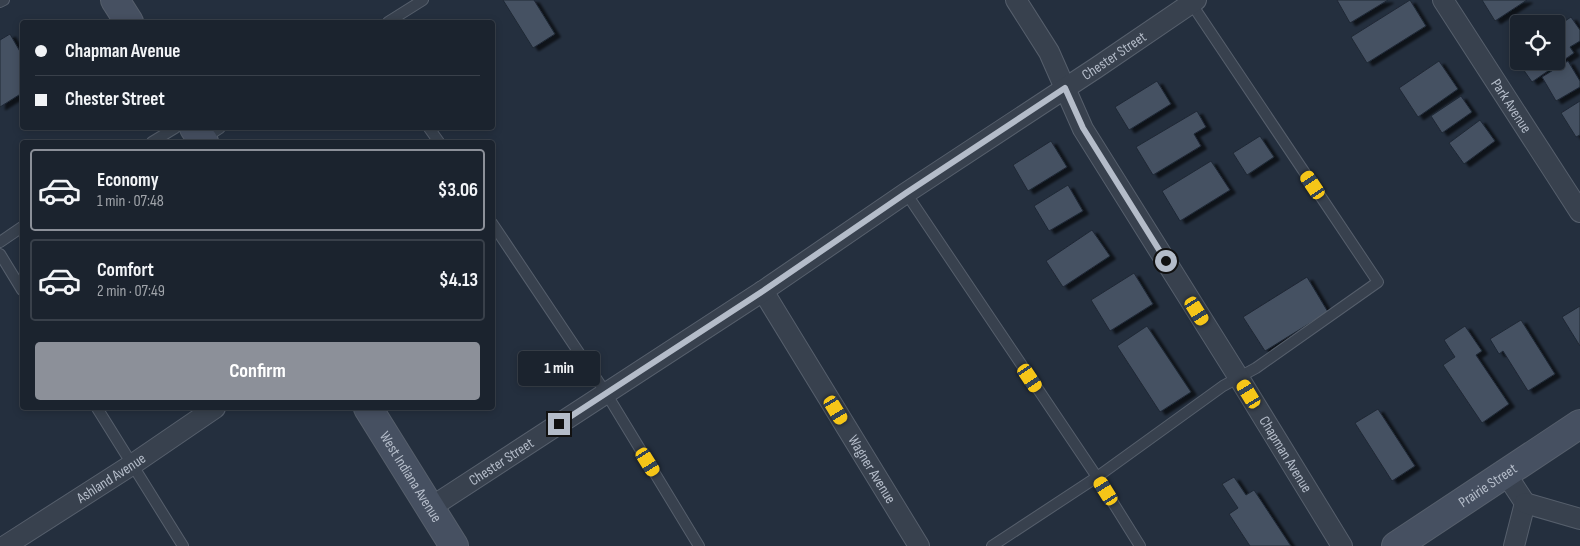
<!DOCTYPE html>
<html lang="en">
<head>
<meta charset="utf-8">
<style>
	body { margin:0; font-family:"Sofia Sans Condensed",sans-serif; background:#282f3a; color:#f1f3f6; height:100vh; display:flex; flex-direction:column; font-size:19px; white-space:nowrap }
	* { box-sizing:border-box; margin:0 }
	p { font-size:16px; color:#a0a4aa }
	.icon { flex:none; width:28px; height:28px; fill:none; stroke:currentColor; stroke-width:2; stroke-linecap:round; stroke-linejoin:round }
	.map { position:relative; flex:1; overflow:hidden }
	.sheet { position:absolute; left:20px; top:140px; width:475px; height:270px; display:flex; flex-direction:column; background:#1b232e; border-radius:5px; box-shadow:0 2px 8px #0003,0 0 0 1px #39404a }
	.sheet>* { flex:none }
	.guide { position:absolute; left:20px; top:20px; width:475px; height:110px; border-radius:5px; box-shadow:0 2px 8px #0003,0 0 0 1px #39404a; display:grid; align-content:center; height:110px; padding:0 15px; background:#1b232e }
	.fabs { position:absolute; left:1510px; top:15px; display:grid; gap:10px }
	.fabs a { display:grid; place-items:center; width:55px; height:55px; border-radius:5px; background:#1b232e; box-shadow:0 2px 8px #0003,0 0 0 1px #39404a; font-size:25px }
	.end { position:absolute; width:22px; height:22px; margin:-11px; border:6px solid #b4bcc9; background:#111; box-shadow:0 0 0 2px #111 }
	.from { border-radius:50% }
	.bubble { position:absolute; height:35px; border-radius:5px; background:#1b232e; box-shadow:0 2px 8px #0003,0 0 0 1px #39404a; font-size:16px; font-weight:700; line-height:35px; text-align:center }
	.car { position:absolute; width:15px; height:30px; margin:-15px -8px; border-radius:6px; box-shadow:0 0 4px 1px #0007; background:linear-gradient(#f5c518 24%,#345 0 40%,#f5c518 0 76%,#345 0 86%,#f5c518 0) }
	.guide b { display:flex; align-items:center; gap:18px; height:48px; font-size:19px }
	.guide b+b { border-top:1px solid #39404a }
	.guide i { width:12px; height:12px; background:#f1f3f6 }
	ul { padding:9px 0 0; list-style:none }
	li { display:flex; align-items:center; gap:15px; height:82px; margin:0 10px 8px; padding:0 5px; border:2px solid #39404a; border-radius:5px }
	li div { flex:1 }
	li b { display:block; font-size:19px }
	li em { font-style:normal; font-weight:700 }
	li.selected { border-color:#8c9099 }
	li>.icon { width:45px; height:45px; stroke-width:1.5 }
	.primary-button { display:flex; gap:10px; margin-top:auto; padding:10px 15px }
	.primary-button a { flex:1; height:58px; border-radius:5px; background:#8c9099; color:#fff; font-size:20px; font-weight:700; line-height:58px; text-align:center }
	.map>svg:first-child { display:block }
</style>
</head>
<body>
<div class="map">
<svg width="1580" height="546" viewBox="0 0 1580 546">
	<defs>
		<filter id="shadow"><feDropShadow dx="5.5" dy="3" stdDeviation="1" flood-color="#0009"/></filter>
	</defs>
	<rect width="100%" height="100%" fill="#242f3e"/>
	<g fill="#455162" stroke="#1f2835" filter="url(#shadow)">
		<path d="M503,0H534L555,34L533,48Z"/>
		<path d="M1337,0H1388L1350,23Z"/>
		<path d="M1410,0L1426,26L1367,63L1351,37Z"/>
		<path d="M1482,0H1527L1495,21Z"/>
		<path d="M1571,17L1580,30V41L1570,47L1574,53L1532,82L1514,56L1519,53V61H1556V27Z"/>
		<path d="M10,34L22,55V93L0,107V40Z"/>
		<path d="M1439,61L1458,89L1418,117L1399,88Z"/>
		<path d="M1568,61L1580,81V87L1556,101L1542,77Z"/>
		<path d="M1157,81L1171,104L1129,130L1115,107Z"/>
		<path d="M1461,96L1472,112L1442,133L1431,116Z"/>
		<path d="M1580,101V135L1576,137L1561,113Z"/>
		<path d="M1197,111L1206,127L1194,134L1201,146L1153,175L1136,147Z"/>
		<path d="M1480,120L1495,141L1464,164L1449,143Z"/>
		<path d="M1260,136L1274,157L1247,175L1233,153Z"/>
		<path d="M1051,141L1067,167L1028,191L1013,165Z"/>
		<path d="M1211,161L1230,190L1180,221L1162,191Z"/>
		<path d="M1068,185L1083,211L1049,231L1034,206Z"/>
		<path d="M1092,230L1110,256L1063,287L1046,261Z"/>
		<path d="M1134,273L1153,304L1110,331L1091,300Z"/>
		<path d="M1307,277L1328,312L1265,351L1243,317Z"/>
		<path d="M1580,306V346L1562,317Z"/>
		<path d="M1521,320L1555,374L1528,391L1503,351L1499,354L1490,339Z"/>
		<path d="M1147,326L1191,392L1160,412L1117,346Z"/>
		<path d="M1465,326L1482,351L1476,355L1509,404L1482,423L1443,365L1455,357L1444,340Z"/>
		<path d="M1378,409L1415,466L1392,481L1355,423Z"/>
		<path d="M1234,477L1246,495L1254,490L1291,546H1250L1229,514L1238,508L1222,484Z"/>
	</g>
	<g fill="none" stroke-linecap="round" stroke-linejoin="round">
		<defs>
			<g id="lane">
				<path d="M0,2L4,0"/>
				<path d="M388,22L423,0"/>
				<path d="M429,128L439,142"/>
				<path d="M203,139L220,128"/>
				<path d="M152,142L175,128"/>
				<path d="M906,193L1097,477L1140,546"/>
				<path d="M492,223L606,393L699,546"/>
				<path d="M0,242L22,227"/>
				<path d="M0,254L22,290"/>
				<path d="M97,408L183,546"/>
				<path d="M992,546L1097,477L1223,386L1256,368L1378,282L1191,3"/>
			</g>
			<g id="street">
				<path id="s1" d="M1016,0L1049,52L1083,129L1239,378L1342,546"/>
				<path id="s2" d="M1443,0L1580,212"/>
				<path id="s3" d="M763,291L919,546"/>
				<path d="M1506,474L1525,503L1514,546"/>
				<path d="M1525,503L1580,519"/>
				<path id="s4" d="M430,508L763,291L906,193L1096,68L1196,0"/>
				<path id="s5" d="M5,546L133,464L215,408"/>
			</g>
			<g id="secondary">
				<path d="M115,0L129,22"/>
				<path d="M194,128L204,142"/>
				<path id="s6" d="M368,408L454,546"/>
				<path id="s7" d="M1396,546L1580,424"/>
			</g>
		</defs>
		<use href="#lane" stroke="#565f6c" stroke-width="12"/>
		<use href="#street" stroke="#565f6c" stroke-width="22"/>
		<use href="#secondary" stroke="#565f6c" stroke-width="30"/>
		<use href="#lane" stroke="#38414e" stroke-width="10"/>
		<use href="#street" stroke="#38414e" stroke-width="20"/>
		<use href="#secondary" stroke="#465061" stroke-width="28"/>
	</g>
	<g fill="none" stroke-linecap="round" stroke-linejoin="round">
		<path stroke="#b4bcc9" stroke-width="6" d="M559,424L763,291L906,193L1065,88L1083,128L1166,261"/>
	</g>
	<g text-anchor="middle" stroke-width="4.5" stroke-linejoin="round" paint-order="stroke">
		<g font-size="15" fill="#b4bcc9" stroke="#1d2633">
			<text dy="5" stroke="none"><textPath href="#s4" startOffset="820">Chester Street</textPath></text>
			<text dy="5" stroke="none"><textPath href="#s2" startOffset="126">Park Avenue</textPath></text>
			<text dy="5" stroke="none"><textPath href="#s1" startOffset="529">Chapman Avenue</textPath></text>
			<text dy="5" stroke="none"><textPath href="#s4" startOffset="85">Chester Street</textPath></text>
			<text dy="5" stroke="none"><textPath href="#s3" startOffset="209">Wagner Avenue</textPath></text>
			<text dy="5" stroke="none"><textPath href="#s6" startOffset="81">West Indiana Avenue</textPath></text>
			<text dy="5" stroke="none"><textPath href="#s5" startOffset="126">Ashland Avenue</textPath></text>
			<text dy="5" stroke="none"><textPath href="#s7" startOffset="110">Prairie Street</textPath></text>
		</g>
	</g>
</svg>
<div class="fabs">
<a><svg class="icon" aria-label="locate" viewBox="0 0 24 24"><circle cx="12" cy="12" r="6"/><path d="M12 2v4M12 18v4M2 12h4M18 12h4"/></svg></a>
</div>
<i class="end from" style="left:1166px;top:261px"></i>
<i class="end" style="left:559px;top:424px"></i>
<div class="bubble" style="left:518px;top:351px;width:82px">1 min</div>
<i class="car" style="left:1313px;top:185px;rotate:326deg"></i>
<i class="car" style="left:1197px;top:311px;rotate:148deg"></i>
<i class="car" style="left:1030px;top:378px;rotate:146deg"></i>
<i class="car" style="left:1249px;top:394px;rotate:329deg"></i>
<i class="car" style="left:836px;top:410px;rotate:149deg"></i>
<i class="car" style="left:648px;top:462px;rotate:148deg"></i>
<i class="car" style="left:1106px;top:491px;rotate:328deg"></i>
<div class="guide">
<b><i class="from"></i>Chapman Avenue</b>
<b><i></i>Chester Street</b>
</div>
<section class="sheet">
<ul>
<li class="selected"><svg class="icon" aria-label="car" viewBox="0 0 24 24"><path d="M5 17H2v-5l4-1 3-4h7l3 4 3 1v5h-3M9 17h6M6 11h13"/><circle cx="7" cy="17" r="2"/><circle cx="17" cy="17" r="2"/></svg><div><b>Economy</b><p>1 min · 07:48</p></div><em>$3.06</em></li>
<li><svg class="icon" aria-label="car" viewBox="0 0 24 24"><path d="M5 17H2v-5l4-1 3-4h7l3 4 3 1v5h-3M9 17h6M6 11h13"/><circle cx="7" cy="17" r="2"/><circle cx="17" cy="17" r="2"/></svg><div><b>Comfort</b><p>2 min · 07:49</p></div><em>$4.13</em></li>
</ul>
<div class="primary-button"><a>Confirm</a></div>
</section>
</div>
</body>
</html>
